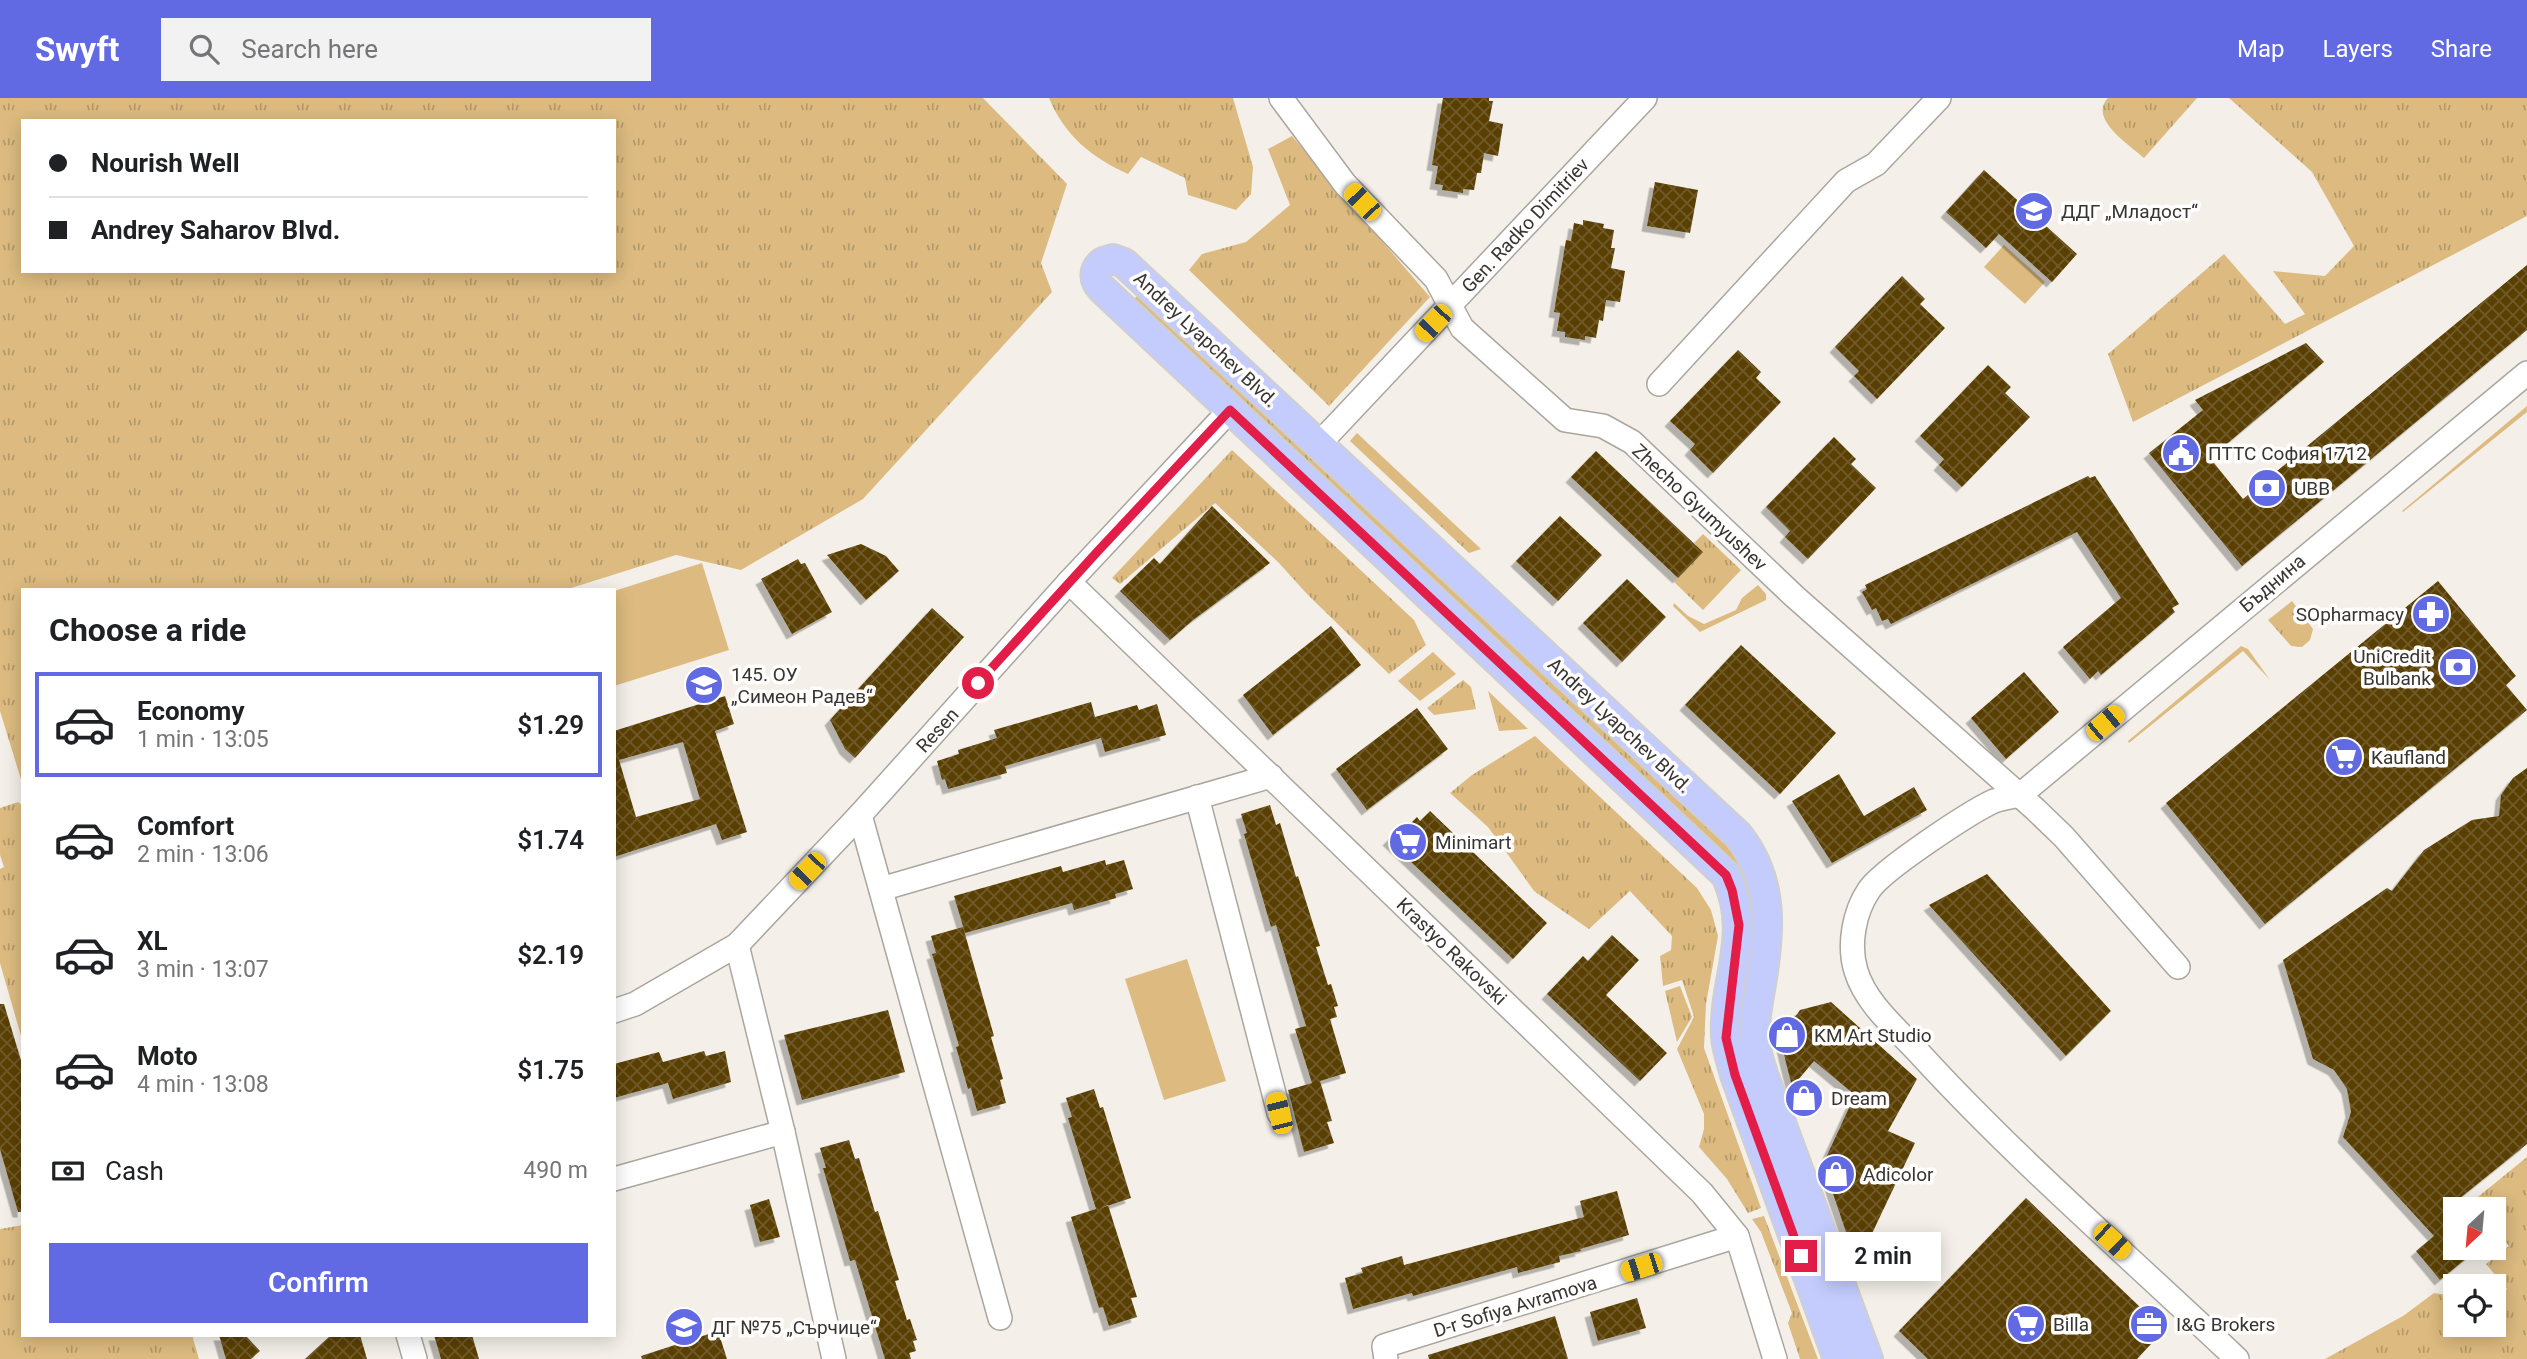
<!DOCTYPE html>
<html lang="en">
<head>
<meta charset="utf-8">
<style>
	body { margin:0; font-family:Roboto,sans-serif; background:#f2f2f2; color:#202124; height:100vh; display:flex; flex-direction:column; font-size:26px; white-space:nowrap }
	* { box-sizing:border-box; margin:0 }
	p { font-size:23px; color:#757577 }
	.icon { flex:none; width:38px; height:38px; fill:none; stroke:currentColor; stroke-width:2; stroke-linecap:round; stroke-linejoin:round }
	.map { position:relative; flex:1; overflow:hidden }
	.panel { position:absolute; left:21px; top:490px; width:595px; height:749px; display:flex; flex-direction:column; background:#fff; border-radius:0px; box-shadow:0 4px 18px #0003 }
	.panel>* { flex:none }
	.banner { position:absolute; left:21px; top:21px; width:595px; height:154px; border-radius:0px; box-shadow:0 4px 18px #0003; display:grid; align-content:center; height:154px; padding:0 28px; background:#fff }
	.needle { width:46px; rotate:206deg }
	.tools { position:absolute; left:2443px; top:1099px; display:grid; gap:14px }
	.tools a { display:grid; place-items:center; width:63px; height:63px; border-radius:0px; background:#fff; box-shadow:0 4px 18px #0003; font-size:35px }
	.end { position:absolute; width:32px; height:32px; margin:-16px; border:9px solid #e11d48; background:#fff; box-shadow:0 0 0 4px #fff }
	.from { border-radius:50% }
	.bubble { position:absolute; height:49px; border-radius:0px; background:#fff; box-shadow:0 4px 18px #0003; font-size:23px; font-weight:600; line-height:49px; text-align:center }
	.car { position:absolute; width:21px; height:42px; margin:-21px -10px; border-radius:9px; box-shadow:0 0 5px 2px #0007; background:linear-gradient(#f5c518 24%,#345 0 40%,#f5c518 0 76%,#345 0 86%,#f5c518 0) }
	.banner b { display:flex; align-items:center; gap:24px; height:66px; font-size:26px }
	.banner b+b { border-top:2px solid #e0e0e0 }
	.banner i { width:18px; height:18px; background:#202124 }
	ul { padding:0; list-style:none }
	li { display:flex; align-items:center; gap:21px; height:105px; margin:0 14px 10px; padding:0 14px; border:4px solid transparent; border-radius:0px }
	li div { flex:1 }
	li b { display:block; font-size:26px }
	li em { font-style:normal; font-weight:600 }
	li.current { border-color:#616ae2 }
	li>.icon { width:63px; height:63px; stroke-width:1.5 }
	h2 { padding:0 28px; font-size:32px; line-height:84px }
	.pay { display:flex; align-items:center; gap:18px; height:77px; padding:0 28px; font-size:26px }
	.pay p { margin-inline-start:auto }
	.cta { display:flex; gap:14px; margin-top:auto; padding:14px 28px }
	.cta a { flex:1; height:80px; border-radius:0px; background:#616ae2; color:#fff; font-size:28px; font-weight:600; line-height:80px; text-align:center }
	header { display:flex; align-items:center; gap:42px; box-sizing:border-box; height:98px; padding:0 35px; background:#616ae2; color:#fff }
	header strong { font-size:33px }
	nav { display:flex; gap:38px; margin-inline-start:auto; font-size:24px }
	.search { width:490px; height:63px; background:#f2f2f2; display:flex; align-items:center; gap:18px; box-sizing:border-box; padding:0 24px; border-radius:0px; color:#757577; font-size:26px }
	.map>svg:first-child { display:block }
</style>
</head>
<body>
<header>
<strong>Swyft</strong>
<div class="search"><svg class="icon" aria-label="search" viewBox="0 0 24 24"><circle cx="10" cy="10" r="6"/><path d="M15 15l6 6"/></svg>Search here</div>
<nav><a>Map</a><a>Layers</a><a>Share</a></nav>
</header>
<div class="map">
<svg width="2527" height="1261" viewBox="0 0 2527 1261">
	<defs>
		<pattern id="grass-tufts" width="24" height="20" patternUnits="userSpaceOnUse" patternTransform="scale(1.75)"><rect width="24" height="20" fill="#ddbb80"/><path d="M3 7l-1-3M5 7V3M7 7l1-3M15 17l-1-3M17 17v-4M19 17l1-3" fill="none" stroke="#b49969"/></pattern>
		<pattern id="building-cross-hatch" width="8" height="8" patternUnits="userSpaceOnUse" patternTransform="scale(1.75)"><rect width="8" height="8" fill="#5a4005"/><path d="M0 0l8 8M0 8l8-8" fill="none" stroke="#6f5a2b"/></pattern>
		<filter id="shadow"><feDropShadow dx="-5.5" dy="5.5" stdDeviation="0" flood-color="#0004"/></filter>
	</defs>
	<rect width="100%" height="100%" fill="#f4f0e9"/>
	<g fill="url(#grass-tufts)" fill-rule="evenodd">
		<path d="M0,0H983L1067,86L1041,165L1052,194L863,401L741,472L676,457L565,492H23V688L0,613ZM23,23H614V173H23Z"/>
		<path d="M1049,0H1233L1253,69L1251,96L1236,112L1188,97L1185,80L1141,59L1128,76C1091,59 1065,38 1049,0Z"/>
		<path d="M2108,0H2197L2144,60C2130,47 2088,21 2108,0Z"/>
		<path d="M2229,0H2527V118L2133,324L2108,256L2224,156L2285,226L2305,216L2273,173L2325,178L2354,148L2312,74Z"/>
		<path d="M1292,38L1430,199L1329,308L1189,172L1202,156L1246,144L1290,107L1268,51Z"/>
		<path d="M1137,198L1714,731L1725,742L1739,764L1737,771L1131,204Z"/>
		<path d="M2527,308V314L2403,414L2402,413Z"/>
		<path d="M1357,335L1481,451L1469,455L1350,343Z"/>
		<path d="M1232,352L1414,522L1426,547L1389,576L1307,496L1278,464L1215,405L1120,486L1112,480Z"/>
		<path d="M1703,436L1741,472L1703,512L1674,484L1702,454L1694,445Z"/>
		<path d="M1758,487L1766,496V502L1700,534L1673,508L1674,505L1688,518L1704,526L1736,512L1742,500Z"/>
		<path d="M2292,503L2313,531L2310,542L2302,549L2291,548L2268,522Z"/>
		<path d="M2241,548L2248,551L2270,582L2243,553L2129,645L2128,643Z"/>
		<path d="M1433,554L1456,576L1420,603L1398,583Z"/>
		<path d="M1463,582L1471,589L1476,611L1434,617L1427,610Z"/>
		<path d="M1488,593L1528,631L1499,633Z"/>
		<path d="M1535,638L1697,790L1711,812L1718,838L1706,906L1704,950L1761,1110L1748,1115L1727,1081L1699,1049L1704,1031V1016L1677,951L1694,919L1682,882L1663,888L1660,858L1671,852L1672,838L1630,793L1589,831L1534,793L1488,729L1450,695L1472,677Z"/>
		<path d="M18,704L23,708V945L0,865V771L4,769L0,757V710Z"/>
		<path d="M1680,888L1692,919L1677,944L1665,893Z"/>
		<path d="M2527,1059V1261H2325L2403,1218L2434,1195L2447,1197L2455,1190V1227H2494V1202L2507,1191L2486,1166L2509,1148L2494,1130V1111H2479L2473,1103Z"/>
		<path d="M1764,1118L1818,1261H1800L1788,1225L1792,1215L1761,1134L1752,1121Z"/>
		<path d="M23,1127V1237H192L199,1261H0V1131Z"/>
	</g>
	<g fill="#ddbb80">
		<path d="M2004,147L2045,184L2025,206L1984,169Z"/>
		<path d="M702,465L729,552L614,588V493Z"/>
		<path d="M1187,861L1226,983L1164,1002L1125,881Z"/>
	</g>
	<g fill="url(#building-cross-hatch)" fill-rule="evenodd" filter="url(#shadow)">
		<path d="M1443,0H1489V3H1493L1489,23L1503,26L1498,58L1484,55L1481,75H1477L1474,92L1463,91V95L1442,92L1443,87L1435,86L1438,68L1432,67Z"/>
		<path d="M1984,72L2077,156L2052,184L1999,136L1986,150L1946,114Z"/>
		<path d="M1655,84L1698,92L1690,135L1647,128Z"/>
		<path d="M1583,122L1604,126L1603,130L1614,132L1611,150H1615L1611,170L1625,173L1620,204L1606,202L1603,223L1599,222L1596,240L1585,238V242L1565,239V234L1557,233L1560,215L1554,214L1566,142L1571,143L1574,125L1583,127Z"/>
		<path d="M2527,167V232L2242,468L2149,355L2203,312L2195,302L2306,245L2324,264L2210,360L2243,401Z"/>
		<path d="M1902,178L1925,201L1920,206L1945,230L1877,301L1854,278L1859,273L1835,249Z"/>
		<path d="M1738,252L1761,274L1756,280L1781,304L1713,375L1690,352L1695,346L1670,323Z"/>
		<path d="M1988,267L2011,289L2005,295L2030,319L1962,389L1939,367L1944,361L1920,338Z"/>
		<path d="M1834,339L1856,361L1851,366L1876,390L1808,461L1785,439L1790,433L1766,409Z"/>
		<path d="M1596,353L1703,454L1678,480L1571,379Z"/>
		<path d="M2088,378L2090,380L2095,378L2179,506L2172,510L2175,514L2101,577L2098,573L2090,581L2063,549L2121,500L2077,434L1891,526L1888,521L1882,523L1876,510L1872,512L1862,494L1867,491L1865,487Z"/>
		<path d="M1212,408L1270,465L1193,522L1170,542L1120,493L1154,460L1160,466Z"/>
		<path d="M1560,418L1602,457L1558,503L1516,463Z"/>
		<path d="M861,446L886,458L899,473L866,502L827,457Z"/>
		<path d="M798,461L801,466L805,465L832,514L792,536L761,481Z"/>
		<path d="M1627,481L1666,519L1622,564L1583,525Z"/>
		<path d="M2438,483L2516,578L2506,587L2527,612L2265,826L2166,705Z"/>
		<path d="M932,510L964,539L855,660L845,651L830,622Z"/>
		<path d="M1331,528L1361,567L1273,637L1243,597Z"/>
		<path d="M1741,547L1836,635L1780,696L1685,607Z"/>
		<path d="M2024,574L2059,614L2006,661L1971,620Z"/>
		<path d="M725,598L734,626L715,633L747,734L722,742L716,726L614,759V633ZM683,644L700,701L636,719L619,662Z"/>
		<path d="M1091,604L1095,619L1137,607L1139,612L1157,606L1166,637L1105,654L1101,640L1005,668L1007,675L948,691L945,681L942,682L937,663L959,656L958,652L997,640L994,632Z"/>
		<path d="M1417,610L1448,651L1367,712L1336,671Z"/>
		<path d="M2527,670V1046L2460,1100L2469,1111H2455V1150H2479L2440,1182L2416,1153L2434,1138L2343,1039L2351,1014L2347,991L2334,972L2313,961L2283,862L2387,790L2392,793L2424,752L2472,722L2499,718L2501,697L2513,680Z"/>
		<path d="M1839,676L1864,718L1914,689L1927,712L1832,765L1792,703Z"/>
		<path d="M1270,707L1276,727L1280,725L1296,779L1298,778L1320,848L1316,849L1328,887L1331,886L1338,908L1334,909L1337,919L1330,921L1346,975L1320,983L1332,1023L1327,1024L1334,1045L1304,1054L1288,992L1312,985L1295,931L1306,928L1276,827L1271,829L1244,736L1247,735L1241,716Z"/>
		<path d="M1430,713L1547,825L1513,861L1388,742L1404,726L1407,729L1417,719L1420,723Z"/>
		<path d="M1105,762L1106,767L1124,762L1133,791L1115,796L1116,800L1074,812L1072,805L965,835L954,798L1061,768L1063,774Z"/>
		<path d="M1987,776L2111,913L2066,958L1929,807Z"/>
		<path d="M963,829L994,938L991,939L1003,981L1000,982L1006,1005L977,1013L971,990L968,991L956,949L959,948L932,856L936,855L931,838Z"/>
		<path d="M1612,837L1639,862L1606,897L1667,955L1640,983L1547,896L1583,858L1588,863Z"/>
		<path d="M1831,904L1917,981L1888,1033L1915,1045L1867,1146L1847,1137L1823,1066L1855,997L1814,963L1792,989L1780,940L1800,912Z"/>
		<path d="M0,906H4L23,969V1114H18L0,1051Z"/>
		<path d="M888,912L905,974L802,1002L784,937Z"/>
		<path d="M704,953L706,958L725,953L731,984L673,1001L668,985L614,1000V966L659,954L663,964Z"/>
		<path d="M1094,991L1100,1010L1103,1009L1131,1100L1101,1110L1108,1107L1137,1199L1131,1200L1137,1219L1109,1228L1103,1209L1099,1210L1071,1119L1096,1111L1068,1020L1072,1019L1066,1000Z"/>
		<path d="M849,1042L855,1061L859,1060L875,1114L878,1113L899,1182L895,1183L907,1222L910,1221L917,1242L913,1243L916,1253L909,1255L911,1261H885L855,1162L850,1163L823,1070H826L820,1050Z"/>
		<path d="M1617,1093L1629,1137L1580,1151L1581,1153L1559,1158L1560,1164L1518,1175L1517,1169L1413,1198L1412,1195L1353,1211L1345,1180L1363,1175L1361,1170L1402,1158L1404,1167L1584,1119L1580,1103Z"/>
		<path d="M2026,1100L2164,1232L2137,1261H1928L1899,1233Z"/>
		<path d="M769,1101L780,1139L760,1144L750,1107Z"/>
		<path d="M1637,1200L1646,1230L1598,1243L1590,1214Z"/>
		<path d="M1555,1218L1568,1261H1429L1428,1257Z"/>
		<path d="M718,1233L727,1261H642L641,1258Z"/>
		<path d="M219,1237H245L260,1253L251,1261H226Z"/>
		<path d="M331,1237H360L367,1261H305Z"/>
		<path d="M434,1237H472L479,1261H441Z"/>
	</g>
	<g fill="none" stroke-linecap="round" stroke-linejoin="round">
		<defs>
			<g id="minor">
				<path d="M1281,0L1345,86L1436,181L1462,230L1565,322L1603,328L1632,344L1794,498L2035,711L2064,739L2178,869"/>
				<path d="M1659,286L1846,83L1876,66L1939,0"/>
				<path d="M1319,346L1645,0"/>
				<path d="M1069,484L1702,1095L1737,1138L1775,1261"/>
				<path d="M1197,699L1279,1015"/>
				<path d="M860,717L1000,1220"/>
				<path d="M881,791L1271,678"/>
				<path d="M737,847L783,1034L834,1261"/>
				<path d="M614,913L635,906L737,847L860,717L1069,484L1230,312"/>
				<path d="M614,1081L783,1034"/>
				<path d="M408,1237L415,1261"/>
				<path d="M1386,1261L1384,1248L1737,1138"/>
				<path d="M2237,1261C2131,1160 2019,1064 1920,956C1897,931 1866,906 1856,873C1848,847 1854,814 1869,792C1882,772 1970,714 1994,703C2002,700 2011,699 2020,697L2527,275"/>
			</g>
			<path id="major" d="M1838,1261L1735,977C1732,965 1727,952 1726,939C1723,880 1754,838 1726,777L1102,191C1093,182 1093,172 1103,164L1113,161L1124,165L1738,737C1774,782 1770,833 1761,886C1758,904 1753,926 1755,945C1756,955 1760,966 1763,976L1868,1261"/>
		</defs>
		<use href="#minor" stroke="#aaa69f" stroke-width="26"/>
		<use href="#major" stroke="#cfcfce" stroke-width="32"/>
		<use href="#minor" stroke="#fff" stroke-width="23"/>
		<use href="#major" stroke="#c4ccfd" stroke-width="28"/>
	</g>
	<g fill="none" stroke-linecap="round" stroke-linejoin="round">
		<path stroke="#e11d48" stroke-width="9" d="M978,585L1098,453L1230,312L1726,777L1732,792L1739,827L1726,940L1735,977L1801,1158"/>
	</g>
	<defs>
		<symbol id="school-disc" viewBox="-11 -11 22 22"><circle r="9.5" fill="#616ae2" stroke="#fffefc"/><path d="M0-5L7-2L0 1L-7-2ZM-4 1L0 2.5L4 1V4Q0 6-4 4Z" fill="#fff"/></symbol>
		<symbol id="civic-disc" viewBox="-11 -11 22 22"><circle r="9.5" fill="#616ae2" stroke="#fffefc"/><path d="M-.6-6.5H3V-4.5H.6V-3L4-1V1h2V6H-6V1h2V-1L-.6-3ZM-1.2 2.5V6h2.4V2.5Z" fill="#fff"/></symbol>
		<symbol id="bank-disc" viewBox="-11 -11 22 22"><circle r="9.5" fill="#616ae2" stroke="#fffefc"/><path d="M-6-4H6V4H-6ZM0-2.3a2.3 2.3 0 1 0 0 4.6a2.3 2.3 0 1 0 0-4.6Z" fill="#fff"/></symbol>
		<symbol id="pharmacy-disc" viewBox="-11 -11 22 22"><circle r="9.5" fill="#616ae2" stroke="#fffefc"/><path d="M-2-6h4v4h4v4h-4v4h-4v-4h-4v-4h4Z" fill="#fff"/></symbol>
		<symbol id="supermarket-disc" viewBox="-11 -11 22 22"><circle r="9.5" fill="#616ae2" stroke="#fffefc"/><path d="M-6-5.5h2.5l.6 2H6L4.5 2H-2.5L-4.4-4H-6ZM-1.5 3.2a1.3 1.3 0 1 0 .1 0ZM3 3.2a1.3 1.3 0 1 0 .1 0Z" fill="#fff"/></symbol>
		<symbol id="shop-disc" viewBox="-11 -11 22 22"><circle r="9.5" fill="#616ae2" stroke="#fffefc"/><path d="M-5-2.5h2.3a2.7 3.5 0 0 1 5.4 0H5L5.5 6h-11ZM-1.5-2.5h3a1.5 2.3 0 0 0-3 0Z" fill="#fff"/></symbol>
		<symbol id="office-disc" viewBox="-11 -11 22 22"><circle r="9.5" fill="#616ae2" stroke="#fffefc"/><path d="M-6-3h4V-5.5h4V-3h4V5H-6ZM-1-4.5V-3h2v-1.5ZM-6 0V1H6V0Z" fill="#fff"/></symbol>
	</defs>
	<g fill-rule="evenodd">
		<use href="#school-disc" x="2012" y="91" width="44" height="44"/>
		<use href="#civic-disc" x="2159" y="333" width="44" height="44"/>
		<use href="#bank-disc" x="2245" y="368" width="44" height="44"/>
		<use href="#pharmacy-disc" x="2409" y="494" width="44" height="44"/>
		<use href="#bank-disc" x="2436" y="547" width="44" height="44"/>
		<use href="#school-disc" x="682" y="565" width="44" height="44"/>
		<use href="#supermarket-disc" x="2322" y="637" width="44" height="44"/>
		<use href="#supermarket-disc" x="1386" y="722" width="44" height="44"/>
		<use href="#shop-disc" x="1765" y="915" width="44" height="44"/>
		<use href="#shop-disc" x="1782" y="978" width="44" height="44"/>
		<use href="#shop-disc" x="1814" y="1054" width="44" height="44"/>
		<use href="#supermarket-disc" x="2004" y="1204" width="44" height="44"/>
		<use href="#office-disc" x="2127" y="1204" width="44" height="44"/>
		<use href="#school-disc" x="662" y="1207" width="44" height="44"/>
	</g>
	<g text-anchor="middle" stroke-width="7" stroke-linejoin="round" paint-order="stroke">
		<g font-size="19" fill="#373533" stroke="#fffefc" text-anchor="start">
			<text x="2061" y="120">ДДГ „Младост“</text>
			<text x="2208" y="362">ПТТС София 1712</text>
			<text x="2294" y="397">UBB</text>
			<text x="2404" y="523" text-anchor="end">SOpharmacy</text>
			<text x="2431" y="565" text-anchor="end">UniCredit<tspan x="2431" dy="22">Bulbank</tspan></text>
			<text x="731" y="583">145. ОУ<tspan x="731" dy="22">„Симеон Радев“</tspan></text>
			<text x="2371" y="666">Kaufland</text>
			<text x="1435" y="751">Minimart</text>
			<text x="1814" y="944">KM Art Studio</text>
			<text x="1831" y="1007">Dream</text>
			<text x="1863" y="1083">Adicolor</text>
			<text x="2053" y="1233">Billa</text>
			<text x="2176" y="1233">I&amp;G Brokers</text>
			<text x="711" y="1236">ДГ №75 „Сърчице“</text>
		</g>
		<g font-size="19" fill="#373533" stroke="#fffefc">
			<text transform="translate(1525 127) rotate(-47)" y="7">Gen. Radko Dimitriev</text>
			<text transform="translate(1206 241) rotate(43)" y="7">Andrey Lyapchev Blvd.</text>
			<text transform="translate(1700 409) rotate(43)" y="7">Zhecho Gyumyushev</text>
			<text transform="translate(2272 485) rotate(-40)" y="7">Бъднина</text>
			<text transform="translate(1620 627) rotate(43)" y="7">Andrey Lyapchev Blvd.</text>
			<text transform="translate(937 632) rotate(-48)" y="7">Resen</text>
			<text transform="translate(1452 853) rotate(44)" y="7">Krastyo Rakovski</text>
			<text transform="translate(1515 1208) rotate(-17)" y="7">D-r Sofiya Avramova</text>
		</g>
	</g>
</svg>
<div class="tools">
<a><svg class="needle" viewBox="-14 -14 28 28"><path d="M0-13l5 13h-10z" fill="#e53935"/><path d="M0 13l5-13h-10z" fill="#757577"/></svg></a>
<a><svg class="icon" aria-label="locate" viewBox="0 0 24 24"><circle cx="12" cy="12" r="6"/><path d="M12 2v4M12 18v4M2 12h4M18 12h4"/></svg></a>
</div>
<i class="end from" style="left:978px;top:585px"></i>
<i class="end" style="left:1801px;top:1158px"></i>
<div class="bubble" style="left:1825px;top:1134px;width:116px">2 min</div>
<i class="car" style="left:1362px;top:104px;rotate:316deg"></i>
<i class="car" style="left:1433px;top:225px;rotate:223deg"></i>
<i class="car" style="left:2105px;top:625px;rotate:50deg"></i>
<i class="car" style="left:807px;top:773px;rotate:224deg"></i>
<i class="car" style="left:1279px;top:1015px;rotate:346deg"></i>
<i class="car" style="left:2112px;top:1143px;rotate:133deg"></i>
<i class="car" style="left:1641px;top:1169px;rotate:252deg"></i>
<div class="banner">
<b><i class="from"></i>Nourish Well</b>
<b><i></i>Andrey Saharov Blvd.</b>
</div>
<section class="panel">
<h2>Choose a ride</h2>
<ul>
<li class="current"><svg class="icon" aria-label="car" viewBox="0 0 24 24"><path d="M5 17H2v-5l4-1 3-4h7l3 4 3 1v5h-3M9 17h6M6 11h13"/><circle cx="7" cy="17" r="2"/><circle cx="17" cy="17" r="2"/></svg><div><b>Economy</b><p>1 min · 13:05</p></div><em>$1.29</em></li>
<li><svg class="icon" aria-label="car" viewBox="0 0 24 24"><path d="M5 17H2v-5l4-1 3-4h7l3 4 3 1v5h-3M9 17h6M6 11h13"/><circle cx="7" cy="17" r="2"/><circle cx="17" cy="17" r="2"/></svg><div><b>Comfort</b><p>2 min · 13:06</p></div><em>$1.74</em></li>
<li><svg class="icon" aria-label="car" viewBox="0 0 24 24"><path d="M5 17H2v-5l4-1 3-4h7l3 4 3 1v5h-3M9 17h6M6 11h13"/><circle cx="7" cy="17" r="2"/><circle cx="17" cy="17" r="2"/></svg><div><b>XL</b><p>3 min · 13:07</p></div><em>$2.19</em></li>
<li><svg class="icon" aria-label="car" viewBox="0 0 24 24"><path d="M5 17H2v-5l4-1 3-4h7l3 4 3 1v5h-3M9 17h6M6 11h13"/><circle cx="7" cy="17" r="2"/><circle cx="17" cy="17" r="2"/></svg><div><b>Moto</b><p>4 min · 13:08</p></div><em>$1.75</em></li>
</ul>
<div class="pay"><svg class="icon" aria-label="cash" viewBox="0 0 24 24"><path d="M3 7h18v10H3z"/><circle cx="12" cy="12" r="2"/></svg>Cash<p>490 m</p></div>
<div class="cta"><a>Confirm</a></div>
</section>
</div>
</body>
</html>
